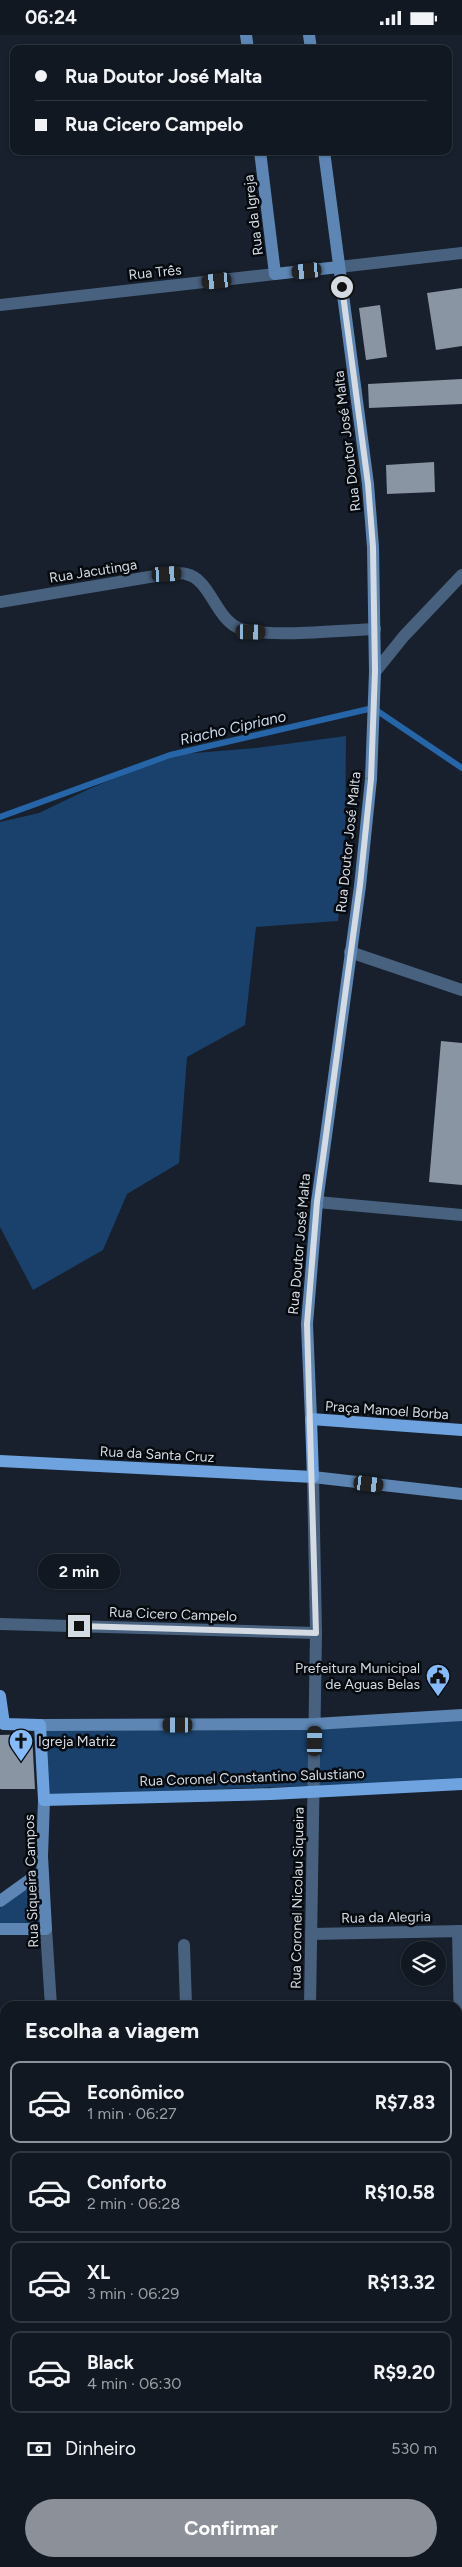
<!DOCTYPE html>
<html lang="pt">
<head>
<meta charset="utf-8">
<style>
	body { margin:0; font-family:Figtree,sans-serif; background:#1a212a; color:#f1f3f6; height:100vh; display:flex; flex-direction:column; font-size:19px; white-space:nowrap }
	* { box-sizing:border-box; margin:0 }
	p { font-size:16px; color:#9ca0a5 }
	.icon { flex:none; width:28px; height:28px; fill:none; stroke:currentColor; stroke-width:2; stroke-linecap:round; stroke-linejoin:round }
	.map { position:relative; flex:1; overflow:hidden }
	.side { position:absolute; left:0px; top:1966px; width:462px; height:566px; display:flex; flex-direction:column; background:#111821; border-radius:15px 15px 0 0; box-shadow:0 1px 4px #0004,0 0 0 1px #30373f }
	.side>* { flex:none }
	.hud { position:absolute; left:10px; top:10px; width:442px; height:110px; border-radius:10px; box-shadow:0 1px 4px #0004,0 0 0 1px #30373f; display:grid; align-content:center; height:110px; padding:0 25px; background:#111821 }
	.tools { position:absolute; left:401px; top:1906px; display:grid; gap:10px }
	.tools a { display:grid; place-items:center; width:45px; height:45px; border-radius:50%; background:#111821; box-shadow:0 1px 4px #0004,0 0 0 1px #30373f; font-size:25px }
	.end { position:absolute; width:22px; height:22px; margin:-11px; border:6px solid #d5dbe3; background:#111; box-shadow:0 0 0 2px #111 }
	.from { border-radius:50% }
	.bubble { position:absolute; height:35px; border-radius:18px; background:#111821; box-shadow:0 1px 4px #0004,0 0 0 1px #30373f; font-size:16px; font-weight:700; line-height:35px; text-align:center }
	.car { position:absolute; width:15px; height:30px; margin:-15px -8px; border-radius:6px; box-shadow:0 0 4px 1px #0007; background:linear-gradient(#222 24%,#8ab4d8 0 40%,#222 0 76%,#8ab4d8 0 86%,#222 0) }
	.hud b { display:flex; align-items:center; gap:18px; height:48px; font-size:19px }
	.hud b+b { border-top:1px solid #30373f }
	.hud i { width:12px; height:12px; background:#f1f3f6 }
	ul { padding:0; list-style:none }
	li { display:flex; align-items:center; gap:15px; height:82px; margin:0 10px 8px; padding:0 15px; border:2px solid #30373f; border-radius:10px }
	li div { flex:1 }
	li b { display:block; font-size:19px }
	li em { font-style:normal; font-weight:700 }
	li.on { border-color:#8c9099 }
	li>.icon { width:45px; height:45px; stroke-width:1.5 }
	h2 { padding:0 25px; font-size:22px; line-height:60px }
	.pay { display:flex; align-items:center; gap:12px; height:55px; padding:0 25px; font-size:19px }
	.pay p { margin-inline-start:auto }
	.action { display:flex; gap:10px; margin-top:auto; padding:10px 25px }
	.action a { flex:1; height:58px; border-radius:30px; background:#8c9099; color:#fff; font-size:20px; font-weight:700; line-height:58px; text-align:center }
	.status { display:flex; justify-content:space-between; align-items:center; height:35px; padding:0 25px; background:#111821; direction:ltr }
	.status svg { height:14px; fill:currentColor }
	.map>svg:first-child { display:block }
</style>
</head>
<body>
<div class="status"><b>06:24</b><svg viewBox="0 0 49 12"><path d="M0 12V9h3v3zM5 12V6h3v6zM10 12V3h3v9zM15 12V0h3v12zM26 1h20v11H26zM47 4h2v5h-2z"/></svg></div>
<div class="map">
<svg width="462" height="2532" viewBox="0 0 462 2532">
	<rect width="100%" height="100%" fill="#17202c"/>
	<g fill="#19416c">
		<path d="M346,701L345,819L338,886L256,892L245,990L187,1022L179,1128L127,1159L103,1215L33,1255L0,1192V787L39,778L89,754L170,720L256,713Z"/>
		<path d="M462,1685V1745L315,1754L320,1693Z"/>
		<path d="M310,1695L308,1751L49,1760L45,1696Z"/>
		<path d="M39,1845L41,1887L0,1889V1873Z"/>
		<rect x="305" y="2528" width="30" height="4"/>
	</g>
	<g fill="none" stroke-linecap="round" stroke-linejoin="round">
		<path stroke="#2565a8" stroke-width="6" d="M0,782L170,720L373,673L462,733"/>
	</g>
	<g fill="#8995a3">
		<path d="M462,253V311L436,315L427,258Z"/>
		<path d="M380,270L387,322L366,325L359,273Z"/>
		<path d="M462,344V369L369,373L368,349Z"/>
		<path d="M434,427L435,457L387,459L386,430Z"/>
		<path d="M441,1006L462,1008V1150L429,1147Z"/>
		<path d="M32,1699L35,1754H0V1700Z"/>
	</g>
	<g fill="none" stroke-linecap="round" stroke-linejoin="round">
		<g stroke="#48617f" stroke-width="12">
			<path d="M339,232L462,218"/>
			<path d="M0,270L275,239"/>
			<path d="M0,567L167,539C173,539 181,537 186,539C211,544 215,585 241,594C266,603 345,595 375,594"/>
			<path d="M375,637L404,601L462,540"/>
			<path d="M350,917L462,955"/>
			<path d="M317,1167L462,1180"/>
			<path d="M0,1589L316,1598"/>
			<path d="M46,1894L51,1971"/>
			<path d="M458,1896L462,2090"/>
			<path d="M311,1899L462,1896"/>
			<path d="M184,1910L186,1971"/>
			<path d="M310,1971L316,1598L313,1442"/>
			<path d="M458,2187H462"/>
			<path d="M0,2190H5"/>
			<path d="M462,2250L458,2354L462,2370"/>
			<path d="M0,2497L5,2496"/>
			<path d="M47,2532L48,2528"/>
			<path d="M300,2532V2528"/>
			<path d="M335,2532L336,2528"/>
		</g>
		<g stroke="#5d86b5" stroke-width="12">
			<path d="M246,0L248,14"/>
			<path d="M309,0L311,14"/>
			<path d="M260,116L275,239L339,232"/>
			<path d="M311,1384L307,1289L317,1167L360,851L371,744L375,637L373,512L368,449L324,116"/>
			<path d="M313,1442L462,1459"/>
			<path d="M40,1690L315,1689L462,1680"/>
			<path d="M0,1866L42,1836"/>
			<path d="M0,1894H46L42,1821L44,1765"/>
		</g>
		<g stroke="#6ea3e0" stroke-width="12">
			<path d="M0,1426L313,1442L311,1384L462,1395"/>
			<path d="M0,1661L4,1689L40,1690L44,1765L271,1759L462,1749"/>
		</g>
	</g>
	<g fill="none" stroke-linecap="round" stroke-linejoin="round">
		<path stroke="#d5dbe3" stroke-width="6" d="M79,1591L316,1598L307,1289L317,1167L360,850L371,744L375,636L373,512L368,449L342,252"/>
	</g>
	<defs>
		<symbol id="civic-pin" viewBox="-11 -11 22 30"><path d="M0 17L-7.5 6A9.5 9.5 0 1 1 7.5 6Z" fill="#85bbfb" stroke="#060a0f"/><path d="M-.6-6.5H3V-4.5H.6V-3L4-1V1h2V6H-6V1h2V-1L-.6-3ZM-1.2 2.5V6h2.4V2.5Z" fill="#111"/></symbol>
		<symbol id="church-pin" viewBox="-11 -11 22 30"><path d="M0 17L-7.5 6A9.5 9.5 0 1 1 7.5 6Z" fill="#85bbfb" stroke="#060a0f"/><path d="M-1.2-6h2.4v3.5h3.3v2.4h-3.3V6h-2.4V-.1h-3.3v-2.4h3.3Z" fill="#111"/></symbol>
	</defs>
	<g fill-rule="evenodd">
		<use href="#civic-pin" x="424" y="1627" width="28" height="38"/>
		<use href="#church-pin" x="7" y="1692" width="28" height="38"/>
	</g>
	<g text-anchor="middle" stroke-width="5" stroke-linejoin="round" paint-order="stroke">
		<g font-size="14" fill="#d5dbe3" stroke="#060a0f">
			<text transform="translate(253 180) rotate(-97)" y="5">Rua da Igreja</text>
			<text transform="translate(155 237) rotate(-6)" y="5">Rua Três</text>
			<text transform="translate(347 406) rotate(-97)" y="5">Rua Doutor José Malta</text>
			<text transform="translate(93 536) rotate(-9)" y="5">Rua Jacutinga</text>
			<text transform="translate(348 807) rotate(-84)" y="5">Rua Doutor José Malta</text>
			<text transform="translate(299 1209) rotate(-85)" y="5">Rua Doutor José Malta</text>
			<text transform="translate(387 1375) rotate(4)" y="5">Praça Manoel Borba</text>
			<text transform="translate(157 1419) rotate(3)" y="5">Rua da Santa Cruz</text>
			<text transform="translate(173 1579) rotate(2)" y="5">Rua Cicero Campelo</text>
			<text transform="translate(252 1742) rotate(-2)" y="5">Rua Coronel Constantino Salustiano</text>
			<text transform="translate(31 1846) rotate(-92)" y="5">Rua Siqueira Campos</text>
			<text transform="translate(297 1863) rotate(-89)" y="5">Rua Coronel Nicolau Siqueira</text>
			<text transform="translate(386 1882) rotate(-1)" y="5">Rua da Alegria</text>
		</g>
		<g font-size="14" fill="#d5dbe3" stroke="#060a0f" text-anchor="end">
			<text x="420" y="1638">Prefeitura Municipal<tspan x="420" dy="16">de Aguas Belas</tspan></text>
			<text x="38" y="1711" text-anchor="start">Igreja Matriz</text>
		</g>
		<g font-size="15" font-style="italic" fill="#ccdbee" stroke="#060a0f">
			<text transform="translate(233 693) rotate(-13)" y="5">Riacho Cipriano</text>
		</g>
	</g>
</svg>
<div class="tools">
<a><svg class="icon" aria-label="layers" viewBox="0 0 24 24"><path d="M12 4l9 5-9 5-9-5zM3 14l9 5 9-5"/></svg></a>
</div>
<i class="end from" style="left:342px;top:252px"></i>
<i class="end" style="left:79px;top:1591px"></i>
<div class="bubble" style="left:38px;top:1519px;width:82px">2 min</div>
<i class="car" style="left:307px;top:236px;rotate:264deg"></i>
<i class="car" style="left:217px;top:246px;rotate:264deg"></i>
<i class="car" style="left:167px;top:539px;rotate:87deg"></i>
<i class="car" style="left:251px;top:597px;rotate:91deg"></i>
<i class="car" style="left:369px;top:1449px;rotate:97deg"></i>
<i class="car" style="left:178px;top:1690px;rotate:270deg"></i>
<i class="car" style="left:315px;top:1706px;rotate:1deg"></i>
<div class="hud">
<b><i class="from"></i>Rua Doutor José Malta</b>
<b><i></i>Rua Cicero Campelo</b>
</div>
<section class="side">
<h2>Escolha a viagem</h2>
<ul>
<li class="on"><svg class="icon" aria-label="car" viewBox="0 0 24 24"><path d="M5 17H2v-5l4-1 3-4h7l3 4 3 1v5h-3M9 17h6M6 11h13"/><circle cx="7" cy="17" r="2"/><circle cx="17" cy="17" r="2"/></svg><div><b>Econômico</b><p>1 min · 06:27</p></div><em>R$7.83</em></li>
<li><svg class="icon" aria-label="car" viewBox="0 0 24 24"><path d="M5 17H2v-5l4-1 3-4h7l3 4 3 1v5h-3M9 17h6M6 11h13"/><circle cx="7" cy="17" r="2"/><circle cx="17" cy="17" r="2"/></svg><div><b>Conforto</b><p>2 min · 06:28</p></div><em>R$10.58</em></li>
<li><svg class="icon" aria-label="car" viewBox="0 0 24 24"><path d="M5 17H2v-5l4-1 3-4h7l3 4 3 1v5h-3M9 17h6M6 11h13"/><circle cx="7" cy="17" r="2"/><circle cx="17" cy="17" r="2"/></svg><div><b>XL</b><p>3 min · 06:29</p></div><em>R$13.32</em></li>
<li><svg class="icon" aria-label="car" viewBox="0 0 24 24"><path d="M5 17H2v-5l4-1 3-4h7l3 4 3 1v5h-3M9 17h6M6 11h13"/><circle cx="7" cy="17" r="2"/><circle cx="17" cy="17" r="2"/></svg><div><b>Black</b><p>4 min · 06:30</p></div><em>R$9.20</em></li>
</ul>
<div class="pay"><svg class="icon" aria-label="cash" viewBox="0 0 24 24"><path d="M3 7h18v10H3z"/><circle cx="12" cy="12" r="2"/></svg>Dinheiro<p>530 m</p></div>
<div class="action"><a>Confirmar</a></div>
</section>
</div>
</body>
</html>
